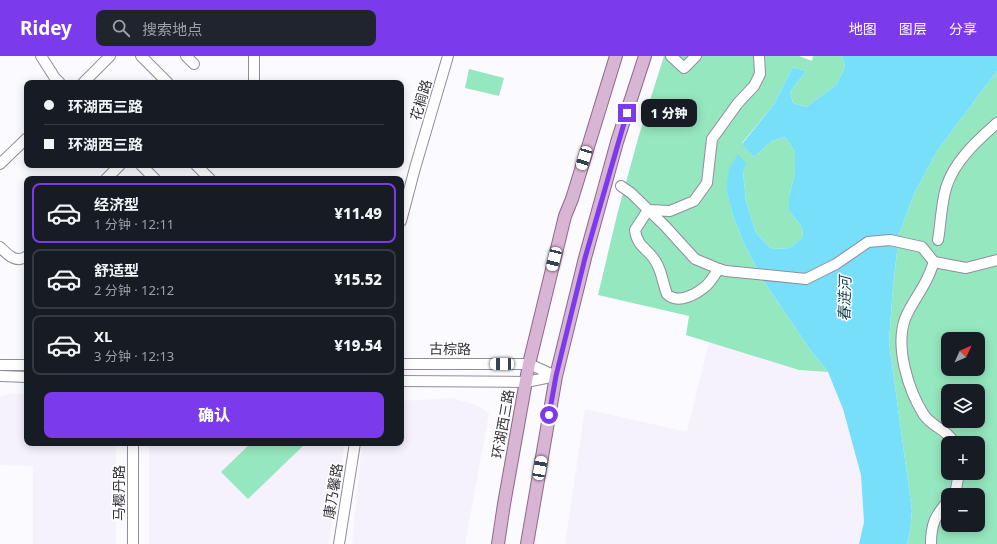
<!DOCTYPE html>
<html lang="zh">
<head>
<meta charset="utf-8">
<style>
	body { margin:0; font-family:"Noto Sans","Noto Sans SC",sans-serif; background:#20242c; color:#f1f3f6; height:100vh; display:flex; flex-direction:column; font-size:15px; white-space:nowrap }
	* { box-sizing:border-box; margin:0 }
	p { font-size:13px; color:#9ea1a6 }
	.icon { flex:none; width:22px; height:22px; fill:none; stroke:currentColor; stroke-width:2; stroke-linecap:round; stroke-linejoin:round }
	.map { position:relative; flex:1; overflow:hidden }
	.panel { position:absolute; left:24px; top:120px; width:380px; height:270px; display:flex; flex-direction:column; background:#171b24; border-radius:8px; box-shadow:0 2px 10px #0003 }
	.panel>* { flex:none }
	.banner { position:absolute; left:24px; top:24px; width:380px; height:88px; border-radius:8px; box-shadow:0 2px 10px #0003; display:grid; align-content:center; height:88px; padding:0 20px; background:#171b24 }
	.needle { width:26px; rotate:45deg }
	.tools { position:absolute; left:941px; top:276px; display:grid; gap:8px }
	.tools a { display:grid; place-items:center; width:44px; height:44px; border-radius:8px; background:#171b24; box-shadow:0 2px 10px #0003; font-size:20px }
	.end { position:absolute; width:18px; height:18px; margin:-9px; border:5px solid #7c3aed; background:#fff; box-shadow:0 0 0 2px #fff }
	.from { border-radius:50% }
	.bubble { position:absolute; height:28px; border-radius:8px; background:#171b24; box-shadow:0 2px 10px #0003; font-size:13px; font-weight:800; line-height:28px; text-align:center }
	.car { position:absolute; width:12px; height:24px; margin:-12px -6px; border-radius:5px; box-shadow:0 0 3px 1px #0007; background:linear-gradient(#fff 24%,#345 0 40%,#fff 0 76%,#345 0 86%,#fff 0) }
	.banner b { display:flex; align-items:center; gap:14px; height:38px; font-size:15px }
	.banner b+b { border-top:1px solid #363941 }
	.banner i { width:10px; height:10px; background:#f1f3f6 }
	ul { padding:7px 0 0; list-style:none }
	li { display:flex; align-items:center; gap:12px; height:60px; margin:0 8px 6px; padding:0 12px; border:2px solid #363941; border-radius:8px }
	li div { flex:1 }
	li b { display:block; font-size:15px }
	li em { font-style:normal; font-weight:800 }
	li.active { border-color:#7c3aed }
	li>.icon { width:36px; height:36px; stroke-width:1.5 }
	.action { display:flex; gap:8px; margin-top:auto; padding:8px 20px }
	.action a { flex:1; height:46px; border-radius:8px; background:#7c3aed; color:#fff; font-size:16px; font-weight:800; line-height:46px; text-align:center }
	header { display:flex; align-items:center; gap:24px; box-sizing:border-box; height:56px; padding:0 20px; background:#7c3aed; color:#fff }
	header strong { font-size:19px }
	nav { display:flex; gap:22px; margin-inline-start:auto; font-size:14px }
	.search { width:280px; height:36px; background:#20242c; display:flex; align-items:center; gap:10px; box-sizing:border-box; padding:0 14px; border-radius:8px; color:#9ea1a6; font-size:15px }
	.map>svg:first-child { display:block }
</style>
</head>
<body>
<header>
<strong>Ridey</strong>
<div class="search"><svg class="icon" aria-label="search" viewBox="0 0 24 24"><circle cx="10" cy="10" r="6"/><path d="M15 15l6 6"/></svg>搜索地点</div>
<nav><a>地图</a><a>图层</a><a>分享</a></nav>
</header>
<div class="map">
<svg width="997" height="488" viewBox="0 0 997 488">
	<rect width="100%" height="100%" fill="#fbfafe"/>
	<g fill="#f5f1fd">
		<path d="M709,286L799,314L828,316L843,353L861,419L864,466L859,488H565L585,353L687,376Z"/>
		<path d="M8,338H27V387H116V488H33V410L0,409V341Z"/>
		<path d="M452,342L476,349L489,357L465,488H352L362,387H401V345Z"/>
		<path d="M149,387H345L328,488H149Z"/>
	</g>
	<g fill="#95e7bf" fill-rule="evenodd">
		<path d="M664,0H799L812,5L813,0H842L845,11L836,29L806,51L793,47L790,36L806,15L793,11L774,48L742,87L754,101L772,85L785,81L795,96V118L789,141V155L802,171L803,181L790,192L772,193L756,177L746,145L743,115L726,132L733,160L744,188L763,224L809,292L828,316L799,314L686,279L689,260L598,239L617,159L639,79Z"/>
		<path d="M469,13L504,22L499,40L465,32Z"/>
		<path d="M997,15V488H907L910,475L912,455L889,286L893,231L899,178L914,138L937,95ZM948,283H978V313H948ZM948,335H978V365H948ZM948,387H978V417H948ZM948,439H978V469H948Z"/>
		<path d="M251,387H302L304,389L248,443L221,416Z"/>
	</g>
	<path fill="#77dffa" d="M842,0H997V15L937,95L914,138L899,178L893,231L889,286L912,455L910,475L907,488H859L864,466L861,419L843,353L828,316L809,292L763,224L744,188L733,160L726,133L729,113L738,98L746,108L743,115L746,145L756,177L772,193L790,192L803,181L802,171L789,155V141L795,118V96L785,81L772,85L754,101L742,88L774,48L793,11L806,15L790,36L793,47L806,51L836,29L845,11Z"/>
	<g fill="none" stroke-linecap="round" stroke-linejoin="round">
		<defs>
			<g id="minor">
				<path d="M41,0L55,22L60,27"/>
				<path d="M141,0L168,27"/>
				<path d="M186,0L194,8"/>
				<path d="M254,0V27"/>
				<path d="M671,0L684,12L696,0"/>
				<path d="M83,27L110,0"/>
				<path d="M0,108L27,82"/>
				<path d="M141,109L155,123"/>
				<path d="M196,109L210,123"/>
				<path d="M106,123L120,109"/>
				<path d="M621,130L631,137L665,170L695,203L719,213L726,215L806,223L836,208L868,186L890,184L922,191L934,206L966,212L997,204"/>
				<path d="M401,165L415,112L448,0"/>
				<path d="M938,184C941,167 941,149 946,132C954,105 977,85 997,67"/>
				<path d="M0,191C8,199 16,208 27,200"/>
				<path d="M934,206C932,211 930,217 927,223C921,236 911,248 905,263C895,291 908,334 924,359C932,371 947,373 954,387"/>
				<path d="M719,213C715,218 711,225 707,229C697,238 678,249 667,238C663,228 662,217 657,208C650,193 637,192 635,174L648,154L670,155L694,145L707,127L712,83L738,47L754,30L760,18L759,0"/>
				<path d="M401,308H529L556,320"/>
				<path d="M0,309H27"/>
				<path d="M0,320L27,321"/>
				<path d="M401,325L526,326L556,320"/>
				<path d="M953,439L956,433L959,417"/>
				<path d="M133,488V387"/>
				<path d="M339,488L355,387"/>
				<path d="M931,488C931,468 935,460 948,445"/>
			</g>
			<g id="major">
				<path d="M498,488L504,448L529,308L565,160L572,143L616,0"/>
				<path d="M527,488L556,320L585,202L617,86L645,0"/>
			</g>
		</defs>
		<use href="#minor" stroke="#928b9f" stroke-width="12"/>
		<use href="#major" stroke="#8f678d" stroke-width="14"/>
		<use href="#minor" stroke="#fff" stroke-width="10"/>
		<use href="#major" stroke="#d9b5d4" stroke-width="12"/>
	</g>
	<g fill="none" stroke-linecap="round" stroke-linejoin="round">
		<path stroke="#7c3aed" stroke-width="5" d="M549,359L556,320L585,202L627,57"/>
	</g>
	<g text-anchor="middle" stroke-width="3" stroke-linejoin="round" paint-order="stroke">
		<g font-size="14" fill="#37343c" stroke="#fff">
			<text transform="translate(421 44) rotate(-73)" y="5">花榈路</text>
			<text transform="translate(450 293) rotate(1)" y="5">古棕路</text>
			<text transform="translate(503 368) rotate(-80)" y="5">环湖西三路</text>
			<text transform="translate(333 435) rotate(-81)" y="5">康乃馨路</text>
			<text transform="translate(119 437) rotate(-90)" y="5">马樱丹路</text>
		</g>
		<g font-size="15" font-style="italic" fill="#0f3f4b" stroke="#fff">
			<text transform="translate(845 243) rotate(-89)" y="5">春涟河</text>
		</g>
	</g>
</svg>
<div class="tools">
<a><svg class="needle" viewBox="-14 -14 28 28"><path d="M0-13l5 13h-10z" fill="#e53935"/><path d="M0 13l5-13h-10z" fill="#9ea1a6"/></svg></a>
<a><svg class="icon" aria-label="layers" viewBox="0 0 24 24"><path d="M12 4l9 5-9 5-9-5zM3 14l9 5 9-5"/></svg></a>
<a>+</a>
<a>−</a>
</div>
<i class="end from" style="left:549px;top:359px"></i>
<i class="end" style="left:627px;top:57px"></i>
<div class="bubble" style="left:641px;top:43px;width:56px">1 分钟</div>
<i class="car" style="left:584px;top:102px;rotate:197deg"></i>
<i class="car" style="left:554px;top:203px;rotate:194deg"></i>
<i class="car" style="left:502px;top:308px;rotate:270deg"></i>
<i class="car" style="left:540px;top:412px;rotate:10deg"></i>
<div class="banner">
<b><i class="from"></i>环湖西三路</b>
<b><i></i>环湖西三路</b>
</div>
<section class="panel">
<ul>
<li class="active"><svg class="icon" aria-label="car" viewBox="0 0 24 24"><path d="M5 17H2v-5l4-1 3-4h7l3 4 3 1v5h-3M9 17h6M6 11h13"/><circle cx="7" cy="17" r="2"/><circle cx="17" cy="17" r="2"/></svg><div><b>经济型</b><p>1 分钟 · 12:11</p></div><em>¥11.49</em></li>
<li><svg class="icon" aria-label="car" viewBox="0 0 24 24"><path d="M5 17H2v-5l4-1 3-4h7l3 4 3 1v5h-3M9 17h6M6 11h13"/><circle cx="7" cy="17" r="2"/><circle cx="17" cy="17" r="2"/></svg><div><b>舒适型</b><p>2 分钟 · 12:12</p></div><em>¥15.52</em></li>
<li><svg class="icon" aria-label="car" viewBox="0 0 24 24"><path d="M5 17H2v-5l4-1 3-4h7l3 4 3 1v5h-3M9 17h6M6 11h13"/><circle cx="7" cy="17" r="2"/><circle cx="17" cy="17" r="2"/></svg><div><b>XL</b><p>3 分钟 · 12:13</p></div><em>¥19.54</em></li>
</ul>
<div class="action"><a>确认</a></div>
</section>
</div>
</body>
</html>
